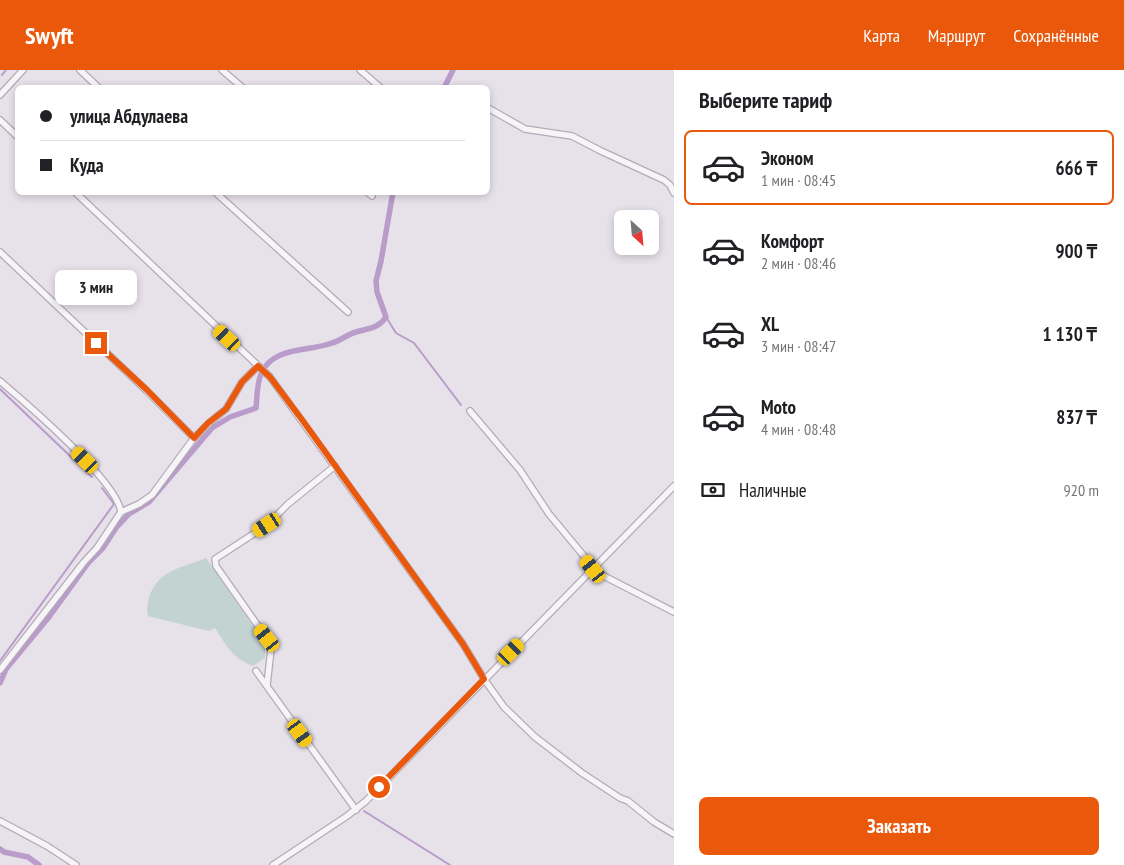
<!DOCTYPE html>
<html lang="ru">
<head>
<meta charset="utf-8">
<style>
	body { margin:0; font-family:"PT Sans Narrow",sans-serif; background:#f6f6f6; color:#202124; height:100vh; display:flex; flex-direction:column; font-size:19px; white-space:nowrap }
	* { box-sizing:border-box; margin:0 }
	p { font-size:16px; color:#757577 }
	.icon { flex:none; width:28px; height:28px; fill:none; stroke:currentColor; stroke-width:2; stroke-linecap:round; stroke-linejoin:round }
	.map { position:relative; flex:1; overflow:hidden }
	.side { display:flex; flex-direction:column; background:#fff; width:450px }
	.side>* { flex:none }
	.banner { position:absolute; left:15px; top:15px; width:475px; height:110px; border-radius:8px; box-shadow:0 2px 8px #0003; display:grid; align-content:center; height:110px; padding:0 25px; background:#fff }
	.needle { width:32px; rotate:154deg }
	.tools { position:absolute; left:614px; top:140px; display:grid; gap:10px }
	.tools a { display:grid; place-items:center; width:45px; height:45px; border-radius:8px; background:#fff; box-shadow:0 2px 8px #0003; font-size:25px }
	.end { position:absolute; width:22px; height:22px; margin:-11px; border:6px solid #ea580c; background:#fff; box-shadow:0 0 0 2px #fff }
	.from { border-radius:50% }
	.bubble { position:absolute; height:35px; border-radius:8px; background:#fff; box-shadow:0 2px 8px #0003; font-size:16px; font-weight:700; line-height:35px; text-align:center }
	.car { position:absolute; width:15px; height:30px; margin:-15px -8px; border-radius:6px; box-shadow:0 0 4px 1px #0007; background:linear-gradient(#f5c518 24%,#345 0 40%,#f5c518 0 76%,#345 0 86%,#f5c518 0) }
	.banner b { display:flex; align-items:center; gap:18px; height:48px; font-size:19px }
	.banner b+b { border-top:1px solid #e0e0e0 }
	.banner i { width:12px; height:12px; background:#202124 }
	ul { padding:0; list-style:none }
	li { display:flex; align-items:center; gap:15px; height:75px; margin:0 10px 8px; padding:0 15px; border:2px solid transparent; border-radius:8px }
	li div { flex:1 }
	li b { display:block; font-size:19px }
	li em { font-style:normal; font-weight:700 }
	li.current { border-color:#ea580c }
	li>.icon { width:45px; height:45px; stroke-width:1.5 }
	h2 { padding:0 25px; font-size:22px; line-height:60px }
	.pay { display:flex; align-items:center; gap:12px; height:55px; padding:0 25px; font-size:19px }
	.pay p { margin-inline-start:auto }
	.button { display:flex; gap:10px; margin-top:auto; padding:10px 25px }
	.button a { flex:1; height:58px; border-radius:8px; background:#ea580c; color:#fff; font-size:20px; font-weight:700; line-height:58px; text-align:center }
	header { display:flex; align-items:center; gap:30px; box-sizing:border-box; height:70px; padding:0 25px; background:#ea580c; color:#fff }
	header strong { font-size:24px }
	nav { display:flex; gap:28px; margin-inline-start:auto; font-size:18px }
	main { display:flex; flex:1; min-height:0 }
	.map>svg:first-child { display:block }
</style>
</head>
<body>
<header>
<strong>Swyft</strong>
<nav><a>Карта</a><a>Маршрут</a><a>Сохранённые</a></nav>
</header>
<main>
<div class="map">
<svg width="674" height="795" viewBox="0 0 674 795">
	<rect width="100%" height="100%" fill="#e7e1ea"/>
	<path fill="#c2d3d1" d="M206,488L265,574V588L253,596C232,588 227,576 215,558L209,561L148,546C145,531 152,514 165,505C175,498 194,493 206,488Z"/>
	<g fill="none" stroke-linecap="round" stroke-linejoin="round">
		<g stroke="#b99cc9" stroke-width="2">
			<path d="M2,5L6,0"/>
			<path d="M386,247L396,263L414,273L461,335"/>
			<path d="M0,319L92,407"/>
			<path d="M0,591L114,434L102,418"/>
			<path d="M364,741L450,795"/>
		</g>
		<g stroke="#b99cc9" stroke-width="5.5">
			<path d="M444,18L453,0"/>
			<path d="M0,613L6,599L49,547L89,492L103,478L116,458L129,444L149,432L212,358L230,347L256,338C257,328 257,313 261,304C272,276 309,282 332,273C340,271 348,264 356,262C369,258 378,259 386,247L377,222L376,211L381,191L393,122"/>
			<path d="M0,779L4,782L28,787L39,795"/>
		</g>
		<defs>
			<g id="minor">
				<path d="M80,0L99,18"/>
				<path d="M222,0L243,18"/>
				<path d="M360,0L381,18"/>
				<path d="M0,25L23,0"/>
				<path d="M488,38L525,59L572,66L601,81L664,110L670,115L674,123"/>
				<path d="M0,50L18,67"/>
				<path d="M75,122L270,307L463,574L484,609L504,637L535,667L582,703L620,728L628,731L654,752L674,764"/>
				<path d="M215,122L348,242"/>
				<path d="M367,122L372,126"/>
				<path d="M0,182L147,321L194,368"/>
				<path d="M0,311C26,333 117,411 121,442"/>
				<path d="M470,341L520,400L549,444L598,503L674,542"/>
				<path d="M0,600L84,492L97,478L121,442L139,434L152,425L194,368L209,353L226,339L242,312L258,296"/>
				<path d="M256,601L356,740"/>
				<path d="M267,615L271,579L270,573L216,496L215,489L267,455L288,434L335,396"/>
				<path d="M0,751L47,776L76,795"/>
				<path d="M273,795L347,746L366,731L674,416"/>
			</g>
		</defs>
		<use href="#minor" stroke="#b3aab7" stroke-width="8"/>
		<use href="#minor" stroke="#f7f4f8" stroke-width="5.5"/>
	</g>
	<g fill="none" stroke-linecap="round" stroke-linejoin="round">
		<path stroke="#ea580c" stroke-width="6" d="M96,273L147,320L194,368L208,353L226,339L242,312L258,296L270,307L303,351L463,574L484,609L379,717"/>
	</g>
</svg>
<div class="tools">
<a><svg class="needle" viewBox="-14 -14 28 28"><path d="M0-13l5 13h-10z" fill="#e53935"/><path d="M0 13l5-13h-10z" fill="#757577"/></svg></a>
</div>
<i class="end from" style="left:379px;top:717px"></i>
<i class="end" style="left:96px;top:273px"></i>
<div class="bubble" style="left:55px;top:200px;width:82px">3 мин</div>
<i class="car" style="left:227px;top:268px;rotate:313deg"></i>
<i class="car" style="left:85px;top:390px;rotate:315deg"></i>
<i class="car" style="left:267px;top:455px;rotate:237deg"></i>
<i class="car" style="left:593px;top:499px;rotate:321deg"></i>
<i class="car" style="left:267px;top:568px;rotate:322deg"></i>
<i class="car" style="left:511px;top:582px;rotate:45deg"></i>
<i class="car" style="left:300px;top:663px;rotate:144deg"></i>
<div class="banner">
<b><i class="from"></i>улица Абдулаева</b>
<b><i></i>Куда</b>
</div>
</div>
<section class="side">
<h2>Выберите тариф</h2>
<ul>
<li class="current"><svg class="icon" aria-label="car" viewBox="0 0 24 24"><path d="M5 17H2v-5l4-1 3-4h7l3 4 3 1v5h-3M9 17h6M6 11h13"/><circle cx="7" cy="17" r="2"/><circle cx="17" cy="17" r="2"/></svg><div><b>Эконом</b><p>1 мин · 08:45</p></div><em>666 ₸</em></li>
<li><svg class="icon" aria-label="car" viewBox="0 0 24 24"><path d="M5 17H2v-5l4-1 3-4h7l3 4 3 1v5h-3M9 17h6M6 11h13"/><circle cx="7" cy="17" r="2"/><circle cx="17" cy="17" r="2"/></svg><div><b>Комфорт</b><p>2 мин · 08:46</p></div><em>900 ₸</em></li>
<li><svg class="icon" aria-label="car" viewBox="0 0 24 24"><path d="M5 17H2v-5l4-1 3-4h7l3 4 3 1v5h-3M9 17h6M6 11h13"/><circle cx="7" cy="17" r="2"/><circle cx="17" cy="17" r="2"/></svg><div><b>XL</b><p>3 мин · 08:47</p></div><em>1 130 ₸</em></li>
<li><svg class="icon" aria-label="car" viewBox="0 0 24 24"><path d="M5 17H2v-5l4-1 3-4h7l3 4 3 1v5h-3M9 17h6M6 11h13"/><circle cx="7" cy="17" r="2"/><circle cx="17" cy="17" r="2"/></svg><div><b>Moto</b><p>4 мин · 08:48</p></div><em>837 ₸</em></li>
</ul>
<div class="pay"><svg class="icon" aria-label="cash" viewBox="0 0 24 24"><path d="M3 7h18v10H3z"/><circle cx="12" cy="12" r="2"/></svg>Наличные<p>920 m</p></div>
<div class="button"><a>Заказать</a></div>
</section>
</main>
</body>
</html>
